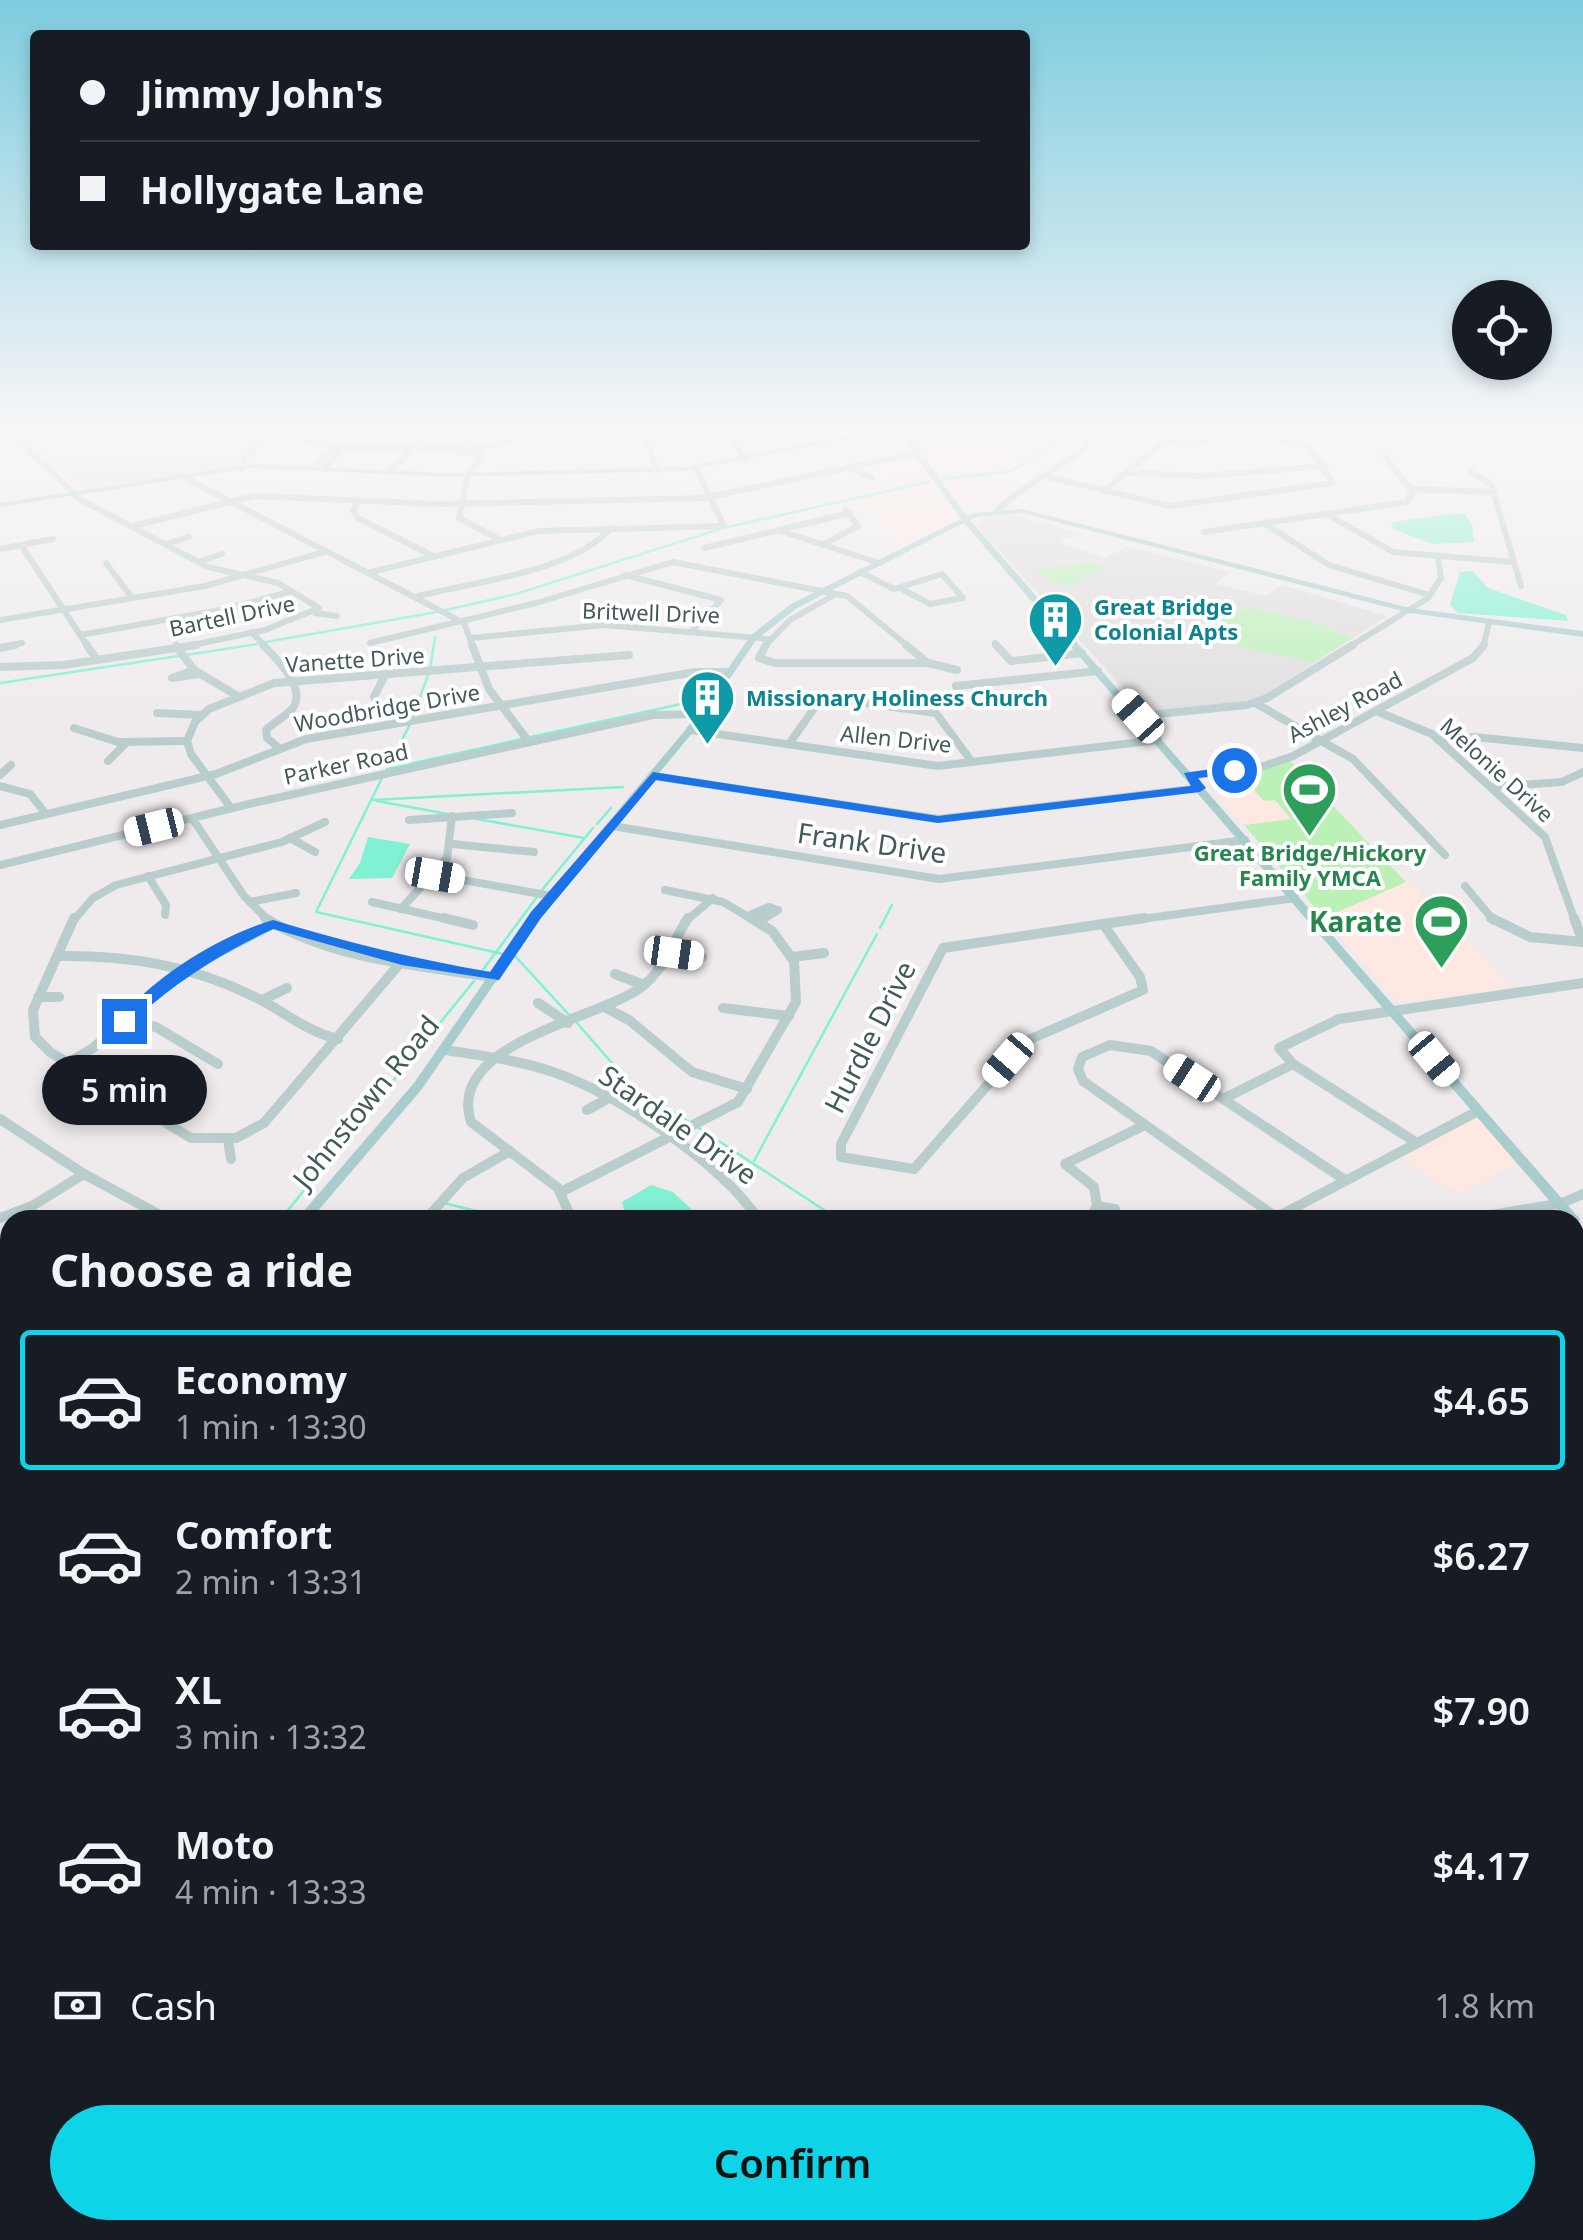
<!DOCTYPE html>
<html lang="en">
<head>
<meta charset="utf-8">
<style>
	body { margin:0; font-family:"Noto Sans",sans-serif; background:#20242c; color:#f1f3f6; height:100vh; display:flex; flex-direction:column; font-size:38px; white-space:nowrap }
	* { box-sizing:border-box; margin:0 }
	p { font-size:32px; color:#9ea1a6 }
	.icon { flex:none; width:55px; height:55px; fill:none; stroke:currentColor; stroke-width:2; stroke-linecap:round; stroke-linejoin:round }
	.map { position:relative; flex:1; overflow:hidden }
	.details { position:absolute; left:0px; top:1210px; width:1585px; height:1030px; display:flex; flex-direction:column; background:#171b24; border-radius:30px 30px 0 0; box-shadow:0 5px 15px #0003 }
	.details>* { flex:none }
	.guide { position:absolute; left:30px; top:30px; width:1000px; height:220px; border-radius:10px; box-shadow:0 5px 15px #0003; display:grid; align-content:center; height:220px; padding:0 50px; background:#171b24 }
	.buttons { position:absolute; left:1452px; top:280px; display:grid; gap:20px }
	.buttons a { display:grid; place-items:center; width:100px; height:100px; border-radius:50%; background:#171b24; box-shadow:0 5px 15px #0003; font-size:50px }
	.end { position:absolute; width:45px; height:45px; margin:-22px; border:12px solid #1a73e8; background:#fff; box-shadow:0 0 0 5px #fff }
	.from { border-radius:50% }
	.bubble { position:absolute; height:70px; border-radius:35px; background:#171b24; box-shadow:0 5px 15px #0003; font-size:32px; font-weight:600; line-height:70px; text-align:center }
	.car { position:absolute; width:30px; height:60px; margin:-30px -15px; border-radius:12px; box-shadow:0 0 8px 2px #0007; background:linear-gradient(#fff 24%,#345 0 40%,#fff 0 76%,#345 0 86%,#fff 0) }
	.guide b { display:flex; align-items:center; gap:35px; height:95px; font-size:38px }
	.guide b+b { border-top:2px solid #363941 }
	.guide i { width:25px; height:25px; background:#f1f3f6 }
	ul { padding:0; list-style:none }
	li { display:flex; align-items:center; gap:30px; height:140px; margin:0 20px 15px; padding:0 30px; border:5px solid transparent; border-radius:10px }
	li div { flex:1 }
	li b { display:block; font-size:38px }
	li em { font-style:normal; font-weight:600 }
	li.current { border-color:#0ed4e7 }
	li>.icon { width:90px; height:90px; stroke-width:1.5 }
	h2 { padding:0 50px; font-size:45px; line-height:120px }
	.pay { display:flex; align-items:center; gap:25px; height:110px; padding:0 50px; font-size:38px }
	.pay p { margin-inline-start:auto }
	.primary-button { display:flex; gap:20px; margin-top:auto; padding:20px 50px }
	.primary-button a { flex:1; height:115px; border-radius:60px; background:#0ed4e7; color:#111; font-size:40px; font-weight:600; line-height:115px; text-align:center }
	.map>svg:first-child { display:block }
</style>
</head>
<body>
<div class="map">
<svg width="1583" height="2240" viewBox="0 0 1583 2240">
	<rect width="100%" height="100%" fill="#efebed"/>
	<g fill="#fde8e2">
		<path d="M905,428H1055L1057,439L1055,446L1019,472L966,474L1010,494L973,509L954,497Z"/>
		<path d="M907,457L915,458L958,519L901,547L864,498L903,489L877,462Z"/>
		<path d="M1254,789L1264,801L1275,799L1293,819L1244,825L1217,794Z"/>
		<path d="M1409,880L1513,988L1398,1002L1324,918Z"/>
		<path d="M1478,1111L1521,1160L1463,1193L1441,1185L1395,1154Z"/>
	</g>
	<g fill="#e0dddf">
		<path d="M109,428H160L259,442L232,466L85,490L37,452Z"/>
		<path d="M990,515H1014L1084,535L1064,538L1062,544L1106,558L1127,546L1229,572L1216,584L1266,596L1282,585L1387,616L1262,697L1246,702L1144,711L975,524Z"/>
		<path d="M241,2230H1402L1404,2240H243Z"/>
	</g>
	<g fill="#bbf1b6">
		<path d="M1298,428H1430C1392,449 1340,439 1298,428Z"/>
		<path d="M1092,562L1108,567L1067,588L1034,569Z"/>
		<path d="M1253,608L1328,626L1325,629L1352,638L1313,662L1232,645L1209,628L1218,614Z"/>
		<path d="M1290,761L1406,882L1324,918L1244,825L1291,819L1275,800L1264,801L1238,772Z"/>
	</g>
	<g fill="#80f1d2">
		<path d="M1456,513L1465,514L1472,524L1474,542L1432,544L1391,528L1393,522Z"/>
		<path d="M1473,571L1488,588L1566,615L1568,621L1458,613L1450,605L1460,572Z"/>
		<path d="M368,837L410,844L392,878L349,879L360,863Z"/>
		<path d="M651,1185L673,1192L703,1220H627L622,1202Z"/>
		<path d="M87,2230H193L190,2240H87Z"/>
	</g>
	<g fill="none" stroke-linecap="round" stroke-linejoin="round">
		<g stroke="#80f1d2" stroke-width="2.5">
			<path d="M1274,428L1317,434"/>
			<path d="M943,479L1011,471L1053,446L1052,428"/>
			<path d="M728,527L928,482"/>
			<path d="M446,610L516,594L720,529"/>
			<path d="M266,642L437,612"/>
			<path d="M186,655L257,644"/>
			<path d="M430,670L435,637"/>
			<path d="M0,683L178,656"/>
			<path d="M413,717L428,675"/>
			<path d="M531,737L699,700"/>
			<path d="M389,766L410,724"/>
			<path d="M387,769L522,739"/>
			<path d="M382,778L316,912L503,954"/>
			<path d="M372,800L623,787"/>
			<path d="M377,801L448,814"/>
			<path d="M477,819L584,838"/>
			<path d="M597,824L611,808"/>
			<path d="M542,890L593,828"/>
			<path d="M880,928L892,905"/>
			<path d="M515,956L571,1017"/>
			<path d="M482,971L537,897"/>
			<path d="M577,1023L632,1086L691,1123"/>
			<path d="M699,1128L827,1212L830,1220"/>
			<path d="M754,1161L877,934"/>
			<path d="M444,1203L484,1213"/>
			<path d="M280,1220L474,981"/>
			<path d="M1575,1298L1583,1293"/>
			<path d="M0,1527L10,1516"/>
		</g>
		<g stroke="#80f1d2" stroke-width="4">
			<path d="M0,2181L10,2179"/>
			<path d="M1575,2226L1583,2229"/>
			<path d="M1156,2230L1157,2240"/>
		</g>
		<g stroke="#b9cdcc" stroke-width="6">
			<path d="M21,428L13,436L81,500L208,567L278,583L319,608L265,630L183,647"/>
			<path d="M166,428L305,440L337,448L447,449L497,445L540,428"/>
			<path d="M481,428L461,452L483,455L468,475L459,518L500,540"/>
			<path d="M642,428L657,471"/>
			<path d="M726,428L745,460"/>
			<path d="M813,428L826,443"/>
			<path d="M1108,428L1191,444L1238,431"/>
			<path d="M313,467L334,448"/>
			<path d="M848,467L872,478"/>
			<path d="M324,468L343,448"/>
			<path d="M242,469L246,456L279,428"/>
			<path d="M390,472L433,428"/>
			<path d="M1471,472L1491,484L1521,586"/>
			<path d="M1129,473L1203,476L1325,466"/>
			<path d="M180,475L464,623L473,647"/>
			<path d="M1049,477L1170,506L1333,483L1308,445L1236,433"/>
			<path d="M1410,489L1494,492"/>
			<path d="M1104,491L1164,441"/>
			<path d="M358,501L353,510L358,518L433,556"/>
			<path d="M998,510C1003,500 1070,460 1086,448L1088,428"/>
			<path d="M1327,514L1393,552L1514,562"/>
			<path d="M1264,523L1329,565L1429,595"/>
			<path d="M133,526L254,496L439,504L704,498L918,453"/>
			<path d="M778,530L879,563"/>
			<path d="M1204,532L1407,502L1413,492L1384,456"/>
			<path d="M166,544L189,537"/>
			<path d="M21,545L88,647"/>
			<path d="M822,545L858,526L846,510"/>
			<path d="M704,548L850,513"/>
			<path d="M0,549L53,539"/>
			<path d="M198,562L222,554"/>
			<path d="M106,563L132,598"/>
			<path d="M860,572L894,589L942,574L963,598L930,604L902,589"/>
			<path d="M367,573L539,531L724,526L696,468"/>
			<path d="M625,575L721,600L692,631"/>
			<path d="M414,597C470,582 572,573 611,528"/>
			<path d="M315,613L337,616"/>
			<path d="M0,620L205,586L324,552"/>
			<path d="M612,625L621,609"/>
			<path d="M251,632L266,647"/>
			<path d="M80,635L226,609L292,591"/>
			<path d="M471,638L604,625L769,639"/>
			<path d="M370,643L536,603L673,562L847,596L909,647"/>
			<path d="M995,643L999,647"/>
			<path d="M4,647L22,643"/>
			<path d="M764,647L790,620L834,595"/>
			<path d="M1349,647L1428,598L1441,578L1438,557"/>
			<path d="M1483,647L1489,623"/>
		</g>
		<g stroke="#b9cdcc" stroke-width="8">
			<path d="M87,645L97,660"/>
			<path d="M263,645C276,658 308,689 292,709C285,717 274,722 266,730L267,738L278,747"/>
			<path d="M472,645L489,689L529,742"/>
			<path d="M766,645L759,658L775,663H928"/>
			<path d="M906,645L928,663L957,670"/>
			<path d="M996,645L1011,661L1082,653"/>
			<path d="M176,646L194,670L236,695"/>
			<path d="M0,648L15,645"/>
			<path d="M0,667L63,665L196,645"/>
			<path d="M194,670L172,678L200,674"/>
			<path d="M956,686L1098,671"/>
			<path d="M374,697L384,677"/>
			<path d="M1255,703L1353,759L1445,855"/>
			<path d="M1376,711L1432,734L1545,837L1575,921"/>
			<path d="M157,713L202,715"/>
			<path d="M1138,716L1247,705L1267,698L1353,645"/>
			<path d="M74,728L118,742L187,741"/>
			<path d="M690,730L938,766L1158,740"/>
			<path d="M1439,740L1475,737L1583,748"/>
			<path d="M789,744L822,697L936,713L972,762"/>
			<path d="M108,761L126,743"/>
			<path d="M0,775L11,765"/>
			<path d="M653,776L938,819L1200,788"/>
			<path d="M1189,776L1264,766L1293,756L1473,658L1484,645"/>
			<path d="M0,786L30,794L46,814"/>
			<path d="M1491,787L1562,782L1583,772"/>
			<path d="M231,808L191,754L187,741L195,722L209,709L274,683L629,655"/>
			<path d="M192,818L244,896L269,921"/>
			<path d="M409,820L512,813"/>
			<path d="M0,825L216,774L306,739L695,672H729"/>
			<path d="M612,826L939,879L1245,840"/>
			<path d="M290,838L315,852"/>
			<path d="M452,844L534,852"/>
			<path d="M0,865L253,803L653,715L701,714"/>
			<path d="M435,875L552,896"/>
			<path d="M148,876L166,905L165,915"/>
			<path d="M1465,886L1494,921"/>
			<path d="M665,890L723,902L755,921"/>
			<path d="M250,902L296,893"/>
			<path d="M372,902L455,921"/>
			<path d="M401,909L447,858L452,816"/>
			<path d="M750,915L769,907L778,910L760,921"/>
			<path d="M73,921L93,898L116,885L282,842L325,822"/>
			<path d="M686,921L713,898"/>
			<path d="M1127,921L1295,898"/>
		</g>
		<g stroke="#b9cdcc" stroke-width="10">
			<path d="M74,918L33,1010L35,1037L50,1052L191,1138H236L264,1123L402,961"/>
			<path d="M265,918C331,959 419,966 494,977"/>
			<path d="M444,918L473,925"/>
			<path d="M1491,918L1530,937L1583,942"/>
			<path d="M1574,918L1583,942"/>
			<path d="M760,921L764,918"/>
			<path d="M1103,924L1140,977L1143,990L1026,1041L914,1169L841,1157V1144L943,948Z"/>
			<path d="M1103,924L1145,918"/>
			<path d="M673,953L702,957"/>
			<path d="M57,956C127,955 191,965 255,997C284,1011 305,1031 338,1039"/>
			<path d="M792,957L824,953"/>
			<path d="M615,974L644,985"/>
			<path d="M38,997H59"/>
			<path d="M262,1000L287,988"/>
			<path d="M538,1003L568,1023"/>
			<path d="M606,1008L629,1020L692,1072L747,1089"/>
			<path d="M723,1008L789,1016"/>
			<path d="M125,1021L156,1027L218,1064"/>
			<path d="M446,1050C482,1056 518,1060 553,1072C619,1095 720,1162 759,1220"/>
			<path d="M68,1063L93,1048L179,973L273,924"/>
			<path d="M1223,1099L1293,1064"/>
			<path d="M587,1110L607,1099"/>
			<path d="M0,1119L84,1174L169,1220"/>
			<path d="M228,1140L231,1159"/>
			<path d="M1417,1143L1293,1064L1279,1048L1339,1019L1583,983"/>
			<path d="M561,1192L738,1102L796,1002L794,961L772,931L751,918"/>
			<path d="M1097,1206L1115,1209"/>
			<path d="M1276,1217L1083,1081L1078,1069L1082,1057L1110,1045L1151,1051L1345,1180"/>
			<path d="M0,1218L32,1206L84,1174"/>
			<path d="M425,1220L463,1178L510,1151"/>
			<path d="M572,1220L558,1188L471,1122C445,1043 598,1019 640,988C665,970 672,943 688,918"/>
			<path d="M1089,1220L1097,1206L1094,1187L1065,1164L1145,1125"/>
			<path d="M1271,1220L1478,1111"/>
			<path d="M1462,1220L1562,1203L1583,1194"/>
		</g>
		<g stroke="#b9cdcc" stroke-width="12">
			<path d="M0,1295L10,1297"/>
			<path d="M0,1448L10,1450"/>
			<path d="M0,1614L10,1618"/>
			<path d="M0,1645L10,1631"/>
			<path d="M0,1651L10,1654"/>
		</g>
		<g stroke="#b9cdcc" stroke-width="15">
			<path d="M0,1808L10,1794"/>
			<path d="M0,1842L10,1846"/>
			<path d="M0,2014L10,2012"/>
			<path d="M0,2212L10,2209"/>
			<path d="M1472,2230L1475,2240"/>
			<path d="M57,2240L58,2230"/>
		</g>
		<g fill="#a9cdcd" fill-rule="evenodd">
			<path d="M889,428H902L967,516L974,513L1022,509L1410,608L1583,631V637L1410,613L1022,513L976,517L970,520L1578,1217L1580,1220L1578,1223L1575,1224V1220H1566L964,523L797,608L757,639L693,732L540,917L422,1089L310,1220H296L414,1083L532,913L687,728L751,635L791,604L961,519L897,430L683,471L451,477L251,468L0,507V503L251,464L451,473L683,467Z"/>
			<path d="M10,1546V1562L0,1568V1552Z"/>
			<path d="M1575,2023L1583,2024V2044L1575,2043Z"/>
		</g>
	</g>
	<linearGradient id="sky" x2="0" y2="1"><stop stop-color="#7eccdf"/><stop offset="0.58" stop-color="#f8f6f7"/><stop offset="1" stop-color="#f8f6f7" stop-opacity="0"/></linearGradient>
	<rect width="1583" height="741" fill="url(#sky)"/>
	<path fill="#1a73e8" d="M1234,766L1238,773L1198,778L1206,788L1200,792L938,823L656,780L541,918L499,980L402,965L273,929C218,955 174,983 130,1024L117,1021C156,976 215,938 273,920C345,942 416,959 490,972L531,912L653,772L938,816L1191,786L1184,773Z"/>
	<defs>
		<symbol id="building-pin" viewBox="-11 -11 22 30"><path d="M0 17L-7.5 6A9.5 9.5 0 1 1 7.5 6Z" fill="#0f9aa8" stroke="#fff"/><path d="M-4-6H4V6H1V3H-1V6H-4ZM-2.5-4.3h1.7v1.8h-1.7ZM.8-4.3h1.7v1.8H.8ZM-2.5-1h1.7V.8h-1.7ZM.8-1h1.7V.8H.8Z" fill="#fff"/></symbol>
		<symbol id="stadium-pin" viewBox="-11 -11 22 30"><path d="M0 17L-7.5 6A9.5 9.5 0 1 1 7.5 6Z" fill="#2e9e5b" stroke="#fff"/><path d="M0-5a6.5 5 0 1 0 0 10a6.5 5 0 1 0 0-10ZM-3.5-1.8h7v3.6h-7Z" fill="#fff"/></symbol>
	</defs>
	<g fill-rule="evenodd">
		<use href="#building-pin" x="1024" y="588" width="63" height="86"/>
		<use href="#building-pin" x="676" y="666" width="63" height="86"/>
		<use href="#stadium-pin" x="1278" y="758" width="63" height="86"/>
		<use href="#stadium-pin" x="1410" y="890" width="63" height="86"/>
	</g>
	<g text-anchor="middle" stroke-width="8" stroke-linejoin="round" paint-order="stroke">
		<g font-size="22" font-weight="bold" fill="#0d838f" stroke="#fff" text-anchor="start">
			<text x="1094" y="615">Great Bridge<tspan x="1094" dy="25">Colonial Apts</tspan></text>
			<text x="746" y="706">Missionary Holiness Church</text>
		</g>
		<g font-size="22" fill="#435a5a" stroke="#fff">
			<text transform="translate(651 613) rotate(2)" y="8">Britwell Drive</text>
			<text transform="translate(232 616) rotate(-12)" y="8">Bartell Drive</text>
			<text transform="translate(355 660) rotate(-4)" y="8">Vanette Drive</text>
			<text transform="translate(1345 707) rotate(-28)" y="8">Ashley Road</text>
			<text transform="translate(387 708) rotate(-10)" y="8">Woodbridge Drive</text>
			<text transform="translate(896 739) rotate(6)" y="8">Allen Drive</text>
			<text transform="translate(346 764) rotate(-12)" y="8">Parker Road</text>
			<text transform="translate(1497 770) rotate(42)" y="8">Melonie Drive</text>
		</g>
		<g font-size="22" font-weight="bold" fill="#27864d" stroke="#fff">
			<text x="1310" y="861">Great Bridge/Hickory<tspan x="1310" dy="25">Family YMCA</tspan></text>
		</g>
		<g font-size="28" fill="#435a5a" stroke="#fff">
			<text transform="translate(872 843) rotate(8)" y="10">Frank Drive</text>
			<text transform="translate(870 1037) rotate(-63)" y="10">Hurdle Drive</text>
			<text transform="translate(366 1102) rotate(-51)" y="10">Johnstown Road</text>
			<text transform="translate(678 1125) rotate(35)" y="10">Stardale Drive</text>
		</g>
		<g font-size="28" font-weight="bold" fill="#27864d" stroke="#fff" text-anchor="end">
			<text x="1402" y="932">Karate</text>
		</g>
	</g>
</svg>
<div class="buttons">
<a><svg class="icon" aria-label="locate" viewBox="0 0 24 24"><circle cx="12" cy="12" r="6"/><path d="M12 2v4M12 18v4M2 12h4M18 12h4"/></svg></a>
</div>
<i class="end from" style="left:1234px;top:770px"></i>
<i class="end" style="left:124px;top:1021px"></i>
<div class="bubble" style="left:42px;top:1055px;width:165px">5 min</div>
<i class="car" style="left:1138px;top:716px;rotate:318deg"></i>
<i class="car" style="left:154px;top:827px;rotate:256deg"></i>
<i class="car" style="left:435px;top:875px;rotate:100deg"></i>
<i class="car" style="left:674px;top:953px;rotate:98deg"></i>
<i class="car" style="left:1434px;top:1059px;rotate:140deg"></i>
<i class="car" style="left:1008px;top:1060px;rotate:221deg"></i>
<i class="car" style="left:1192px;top:1078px;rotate:303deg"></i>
<div class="guide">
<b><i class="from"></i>Jimmy John's</b>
<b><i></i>Hollygate Lane</b>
</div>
<section class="details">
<h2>Choose a ride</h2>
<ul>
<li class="current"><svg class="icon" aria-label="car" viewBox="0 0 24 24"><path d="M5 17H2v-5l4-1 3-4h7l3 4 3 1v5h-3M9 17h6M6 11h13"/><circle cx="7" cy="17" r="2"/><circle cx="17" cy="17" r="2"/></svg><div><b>Economy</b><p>1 min · 13:30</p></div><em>$4.65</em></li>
<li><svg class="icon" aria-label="car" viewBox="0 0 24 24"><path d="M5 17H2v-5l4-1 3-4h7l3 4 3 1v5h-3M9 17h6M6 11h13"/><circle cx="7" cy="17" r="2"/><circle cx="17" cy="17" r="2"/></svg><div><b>Comfort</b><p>2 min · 13:31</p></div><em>$6.27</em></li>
<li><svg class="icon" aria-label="car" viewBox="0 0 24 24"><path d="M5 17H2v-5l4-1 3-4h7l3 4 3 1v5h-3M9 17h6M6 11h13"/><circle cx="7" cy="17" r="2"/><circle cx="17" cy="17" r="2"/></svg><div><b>XL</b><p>3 min · 13:32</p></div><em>$7.90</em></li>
<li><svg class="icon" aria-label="car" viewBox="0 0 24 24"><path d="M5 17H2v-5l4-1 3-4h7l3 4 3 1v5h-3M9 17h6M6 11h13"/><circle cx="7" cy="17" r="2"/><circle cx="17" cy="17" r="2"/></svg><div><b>Moto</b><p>4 min · 13:33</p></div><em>$4.17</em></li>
</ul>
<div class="pay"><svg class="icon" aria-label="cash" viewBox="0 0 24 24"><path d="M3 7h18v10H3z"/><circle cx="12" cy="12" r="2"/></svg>Cash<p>1.8 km</p></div>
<div class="primary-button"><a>Confirm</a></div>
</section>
</div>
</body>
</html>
